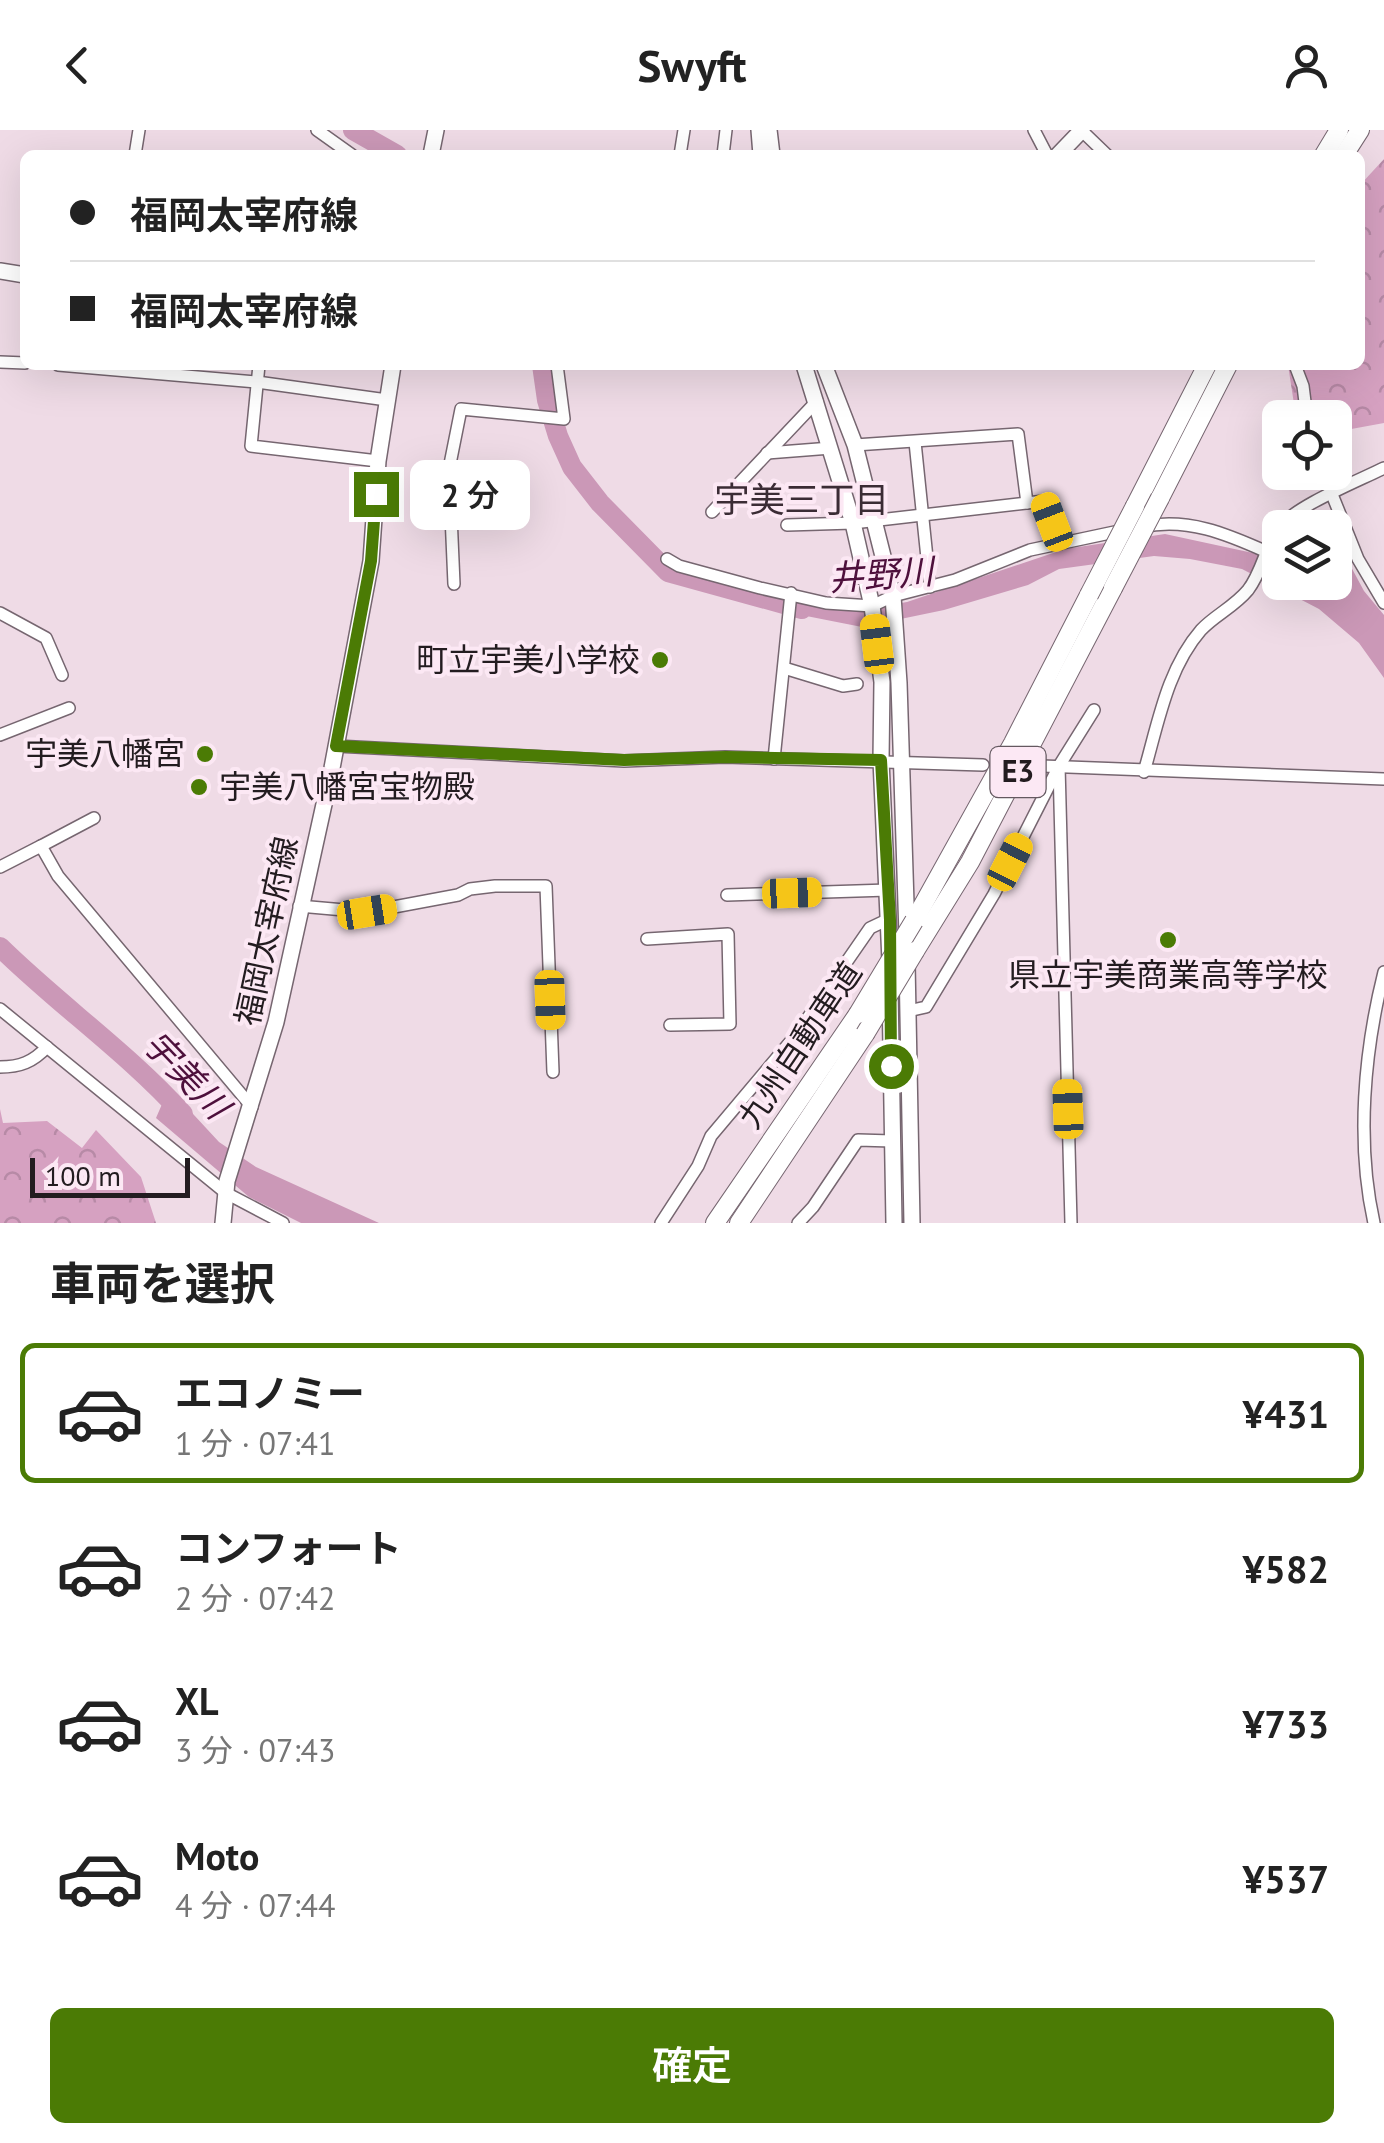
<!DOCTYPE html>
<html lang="ja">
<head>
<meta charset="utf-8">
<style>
	body { margin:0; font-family:"PT Sans","Noto Sans JP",sans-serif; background:#f2f2f2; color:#222; height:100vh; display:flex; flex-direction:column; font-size:38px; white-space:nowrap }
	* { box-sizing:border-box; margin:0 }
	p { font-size:32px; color:#767676 }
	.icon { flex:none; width:55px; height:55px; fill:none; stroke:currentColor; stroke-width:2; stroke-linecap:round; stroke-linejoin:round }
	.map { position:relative; height:1093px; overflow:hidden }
	.sheet { display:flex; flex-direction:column; background:#fff; flex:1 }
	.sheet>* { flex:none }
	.top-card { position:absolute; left:20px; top:20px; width:1345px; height:220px; border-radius:15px; box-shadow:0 10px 40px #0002; display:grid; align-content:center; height:220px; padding:0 50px; background:#fff }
	.buttons { position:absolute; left:1262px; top:270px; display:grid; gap:20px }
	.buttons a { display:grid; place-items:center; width:90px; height:90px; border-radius:15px; background:#fff; box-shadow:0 10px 40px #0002; font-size:50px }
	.scale { position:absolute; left:30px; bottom:25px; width:160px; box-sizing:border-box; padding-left:10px; border:5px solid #231c20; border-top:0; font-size:28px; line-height:35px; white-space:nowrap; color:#231c20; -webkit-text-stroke:8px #fce8f4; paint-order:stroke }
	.end { position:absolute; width:45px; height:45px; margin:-22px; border:12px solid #4b7b05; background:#fff; box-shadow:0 0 0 5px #fff }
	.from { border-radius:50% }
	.bubble { position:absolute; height:70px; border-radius:15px; background:#fff; box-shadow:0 10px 40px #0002; font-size:32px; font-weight:600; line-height:70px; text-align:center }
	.car { position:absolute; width:30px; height:60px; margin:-30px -15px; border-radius:12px; box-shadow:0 0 8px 2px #0007; background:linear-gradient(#f5c518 24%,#345 0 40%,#f5c518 0 76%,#345 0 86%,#f5c518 0) }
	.top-card b { display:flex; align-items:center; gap:35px; height:95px; font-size:38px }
	.top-card b+b { border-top:2px solid #e0e0e0 }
	.top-card i { width:25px; height:25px; background:#222 }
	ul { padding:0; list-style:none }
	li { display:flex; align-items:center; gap:30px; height:140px; margin:0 20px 15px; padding:0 30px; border:5px solid transparent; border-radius:15px }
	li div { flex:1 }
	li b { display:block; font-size:38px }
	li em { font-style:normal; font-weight:600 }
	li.active { border-color:#4b7b05 }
	li>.icon { width:90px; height:90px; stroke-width:1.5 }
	h2 { padding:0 50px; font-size:45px; line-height:120px }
	.cta { display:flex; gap:20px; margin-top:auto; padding:20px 50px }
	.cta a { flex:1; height:115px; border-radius:15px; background:#4b7b05; color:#fff; font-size:40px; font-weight:600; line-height:115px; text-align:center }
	header { display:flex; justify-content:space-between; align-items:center; height:130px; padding:0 50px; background:#fff; font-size:45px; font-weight:600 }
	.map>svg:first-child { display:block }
</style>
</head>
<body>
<header><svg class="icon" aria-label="back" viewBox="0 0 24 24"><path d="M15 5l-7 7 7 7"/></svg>Swyft<svg class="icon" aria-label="person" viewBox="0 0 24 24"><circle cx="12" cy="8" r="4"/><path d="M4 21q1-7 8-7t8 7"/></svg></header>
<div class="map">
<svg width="1384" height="1093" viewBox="0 0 1384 1093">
	<defs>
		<pattern id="forest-crowns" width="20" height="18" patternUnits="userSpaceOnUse" patternTransform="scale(2.5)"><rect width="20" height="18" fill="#d6a1c1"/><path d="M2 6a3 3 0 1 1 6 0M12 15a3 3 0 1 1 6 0" fill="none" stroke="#b78aa6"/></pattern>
	</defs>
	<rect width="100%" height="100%" fill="#efdbe6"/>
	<g fill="url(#forest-crowns)">
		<path d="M1384,29V293L1335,302V288L1296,287L1288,235H1360V55Z"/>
		<path d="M0,979L3,993L47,991L82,1018L96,1000L141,1047L156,1093H0Z"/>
	</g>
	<g fill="#cb98b7">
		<path d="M1165,404L1253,423L1280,433V452L1320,453L1331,459L1335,452V407L1364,461L1384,485V548L1359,513L1319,479L1242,439L1190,429L1154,426L1059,439L1028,455L944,480L862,497L781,481L778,465L861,480L907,472L1065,419Z"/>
		<path d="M169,958L219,1012L256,1037L379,1093H301L249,1067L156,988Z"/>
	</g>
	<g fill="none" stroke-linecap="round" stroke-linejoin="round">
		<g stroke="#cb98b7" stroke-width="20">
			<path d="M353,0L397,25"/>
			<path d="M542,235L547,270L558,306L572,337L600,373L668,442L802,479"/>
			<path d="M0,817C59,875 128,923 183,984"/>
		</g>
		<defs>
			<g id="minor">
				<path d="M317,0L352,25"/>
				<path d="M1034,0L1047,25"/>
				<path d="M1081,0L1107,25"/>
				<path d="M135,25L139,0"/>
				<path d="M680,25L684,0"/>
				<path d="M723,25L726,0"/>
				<path d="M0,232L25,233"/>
				<path d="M58,235L257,252L387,270"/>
				<path d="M259,235L251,316L378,331"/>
				<path d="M1295,235L1303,256L1307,288"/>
				<path d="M915,312L930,457"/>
				<path d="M855,315L1018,304L1027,373"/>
				<path d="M767,323L831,318"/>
				<path d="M1323,342L1358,429L1384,473"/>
				<path d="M712,382L817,271"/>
				<path d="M787,395L853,393L1044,371L1060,414"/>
				<path d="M1142,397C1187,387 1227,404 1267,422"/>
				<path d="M667,429L679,436L760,458L826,473L872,476L893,466L955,450L1030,420L1124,400"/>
				<path d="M454,454L449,339L461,279L564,289L557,235"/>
				<path d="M0,483L46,508L62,545"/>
				<path d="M784,538L843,556L857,554"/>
				<path d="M0,605L69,578"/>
				<path d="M336,616L624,631L725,627L983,635"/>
				<path d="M774,629L791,463"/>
				<path d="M1042,636L1384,649"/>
				<path d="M1059,636L1071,1093"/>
				<path d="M1144,642C1158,594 1167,539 1201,500C1215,485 1234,477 1248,460C1262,442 1265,418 1278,399C1293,377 1358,351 1384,338"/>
				<path d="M94,688L41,716L58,746L252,977"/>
				<path d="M0,737L41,716"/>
				<path d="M727,765L888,760"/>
				<path d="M299,776L367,782L458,765L470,759L495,756H546L553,942"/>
				<path d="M647,809L728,804L730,894L670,895"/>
				<path d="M0,879L226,1063L283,1093"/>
				<path d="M908,881L926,877L994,764L1059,636L1094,580"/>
				<path d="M0,937C20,937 33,932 47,917"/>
				<path d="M661,1093L698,1036L711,1006L796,905L870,798L889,789"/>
				<path d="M798,1093L813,1077L858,1010L892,1011"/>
				<path d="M1374,1093C1356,1012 1364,922 1384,842"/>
			</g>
			<g id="major">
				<path d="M759,0L761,25"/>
				<path d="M769,0L772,25"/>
				<path d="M431,25L436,0"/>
				<path d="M1058,25L1082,0"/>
				<path d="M0,141L25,145"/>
				<path d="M804,235L853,393L872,476L882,552L881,630L890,831"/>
				<path d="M824,235L855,315L893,466L899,553L907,805"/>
				<path d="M907,833L912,1093"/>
				<path d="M890,859L894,1093"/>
				<path d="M223,1093L227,1051L276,892L332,638L371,431L378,331L393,235"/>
			</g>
			<g id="highway">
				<path d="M1324,25L1339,0"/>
				<path d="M1344,25L1360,0"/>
				<path d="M1160,368L1228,235"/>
				<path d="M1135,376L1207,235"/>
				<path d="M914,791L1013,613L1089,465"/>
				<path d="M915,821L970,732L1113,458"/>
				<path d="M715,1093L858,884"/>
				<path d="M739,1093L865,904"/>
			</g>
		</defs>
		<use href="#minor" stroke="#766670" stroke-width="14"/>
		<use href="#major" stroke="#766670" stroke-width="18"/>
		<use href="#highway" stroke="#766670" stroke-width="20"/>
		<use href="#minor" stroke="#fff" stroke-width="11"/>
		<use href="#major" stroke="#fff" stroke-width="15"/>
		<use href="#highway" stroke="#fff" stroke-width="18"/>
		<defs>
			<g id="highway-bridge">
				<path d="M1113,458L1160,368"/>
				<path d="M1089,465L1135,376"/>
				<path d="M858,884L914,791"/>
				<path d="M865,904L915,821"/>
			</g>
		</defs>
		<use href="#highway-bridge" stroke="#766670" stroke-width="20" stroke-linecap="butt"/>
		<use href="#highway-bridge" stroke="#fff" stroke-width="18"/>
	</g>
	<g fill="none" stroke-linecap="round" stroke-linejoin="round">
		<path stroke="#4b7b05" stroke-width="12" d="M376,364L371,431L336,616L624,630L726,627L881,630L890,790L891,936"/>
	</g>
	<g fill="#4b7b05" stroke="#fce8f4" stroke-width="4">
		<circle cx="660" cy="530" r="10"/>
		<circle cx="205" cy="624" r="10"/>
		<circle cx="199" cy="657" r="10"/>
		<circle cx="1168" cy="810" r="10"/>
	</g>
	<g text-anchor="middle" stroke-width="8" stroke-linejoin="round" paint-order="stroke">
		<rect fill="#fce8f4" stroke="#645960" stroke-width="2.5" x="990.5" y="617" width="55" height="50" rx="8"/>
		<g font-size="30" font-weight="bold" fill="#231c20">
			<text x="1018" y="652">E3</text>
		</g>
		<g font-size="32" fill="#231c20" stroke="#fce8f4" text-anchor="end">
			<text x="640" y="541">町立宇美小学校</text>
			<text x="185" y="635">宇美八幡宮</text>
			<text x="219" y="668" text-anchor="start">宇美八幡宮宝物殿</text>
			<text x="1168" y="856" text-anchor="middle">県立宇美商業高等学校</text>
		</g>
		<g font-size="32" fill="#231c20" stroke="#fce8f4">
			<text transform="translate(267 801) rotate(-78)" y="11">福岡太宰府線</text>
			<text transform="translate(800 915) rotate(-56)" y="11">九州自動車道</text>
		</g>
		<g font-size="35" fill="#3b2c35" stroke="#fce8f4">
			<text x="802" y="382">宇美三丁目</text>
		</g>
		<g font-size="35" font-style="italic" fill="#4e103c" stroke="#fce8f4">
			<text transform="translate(881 445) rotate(-4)" y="12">井野川</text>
			<text transform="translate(186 945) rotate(46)" y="12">宇美川</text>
		</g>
	</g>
</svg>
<div class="buttons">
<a><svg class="icon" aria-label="locate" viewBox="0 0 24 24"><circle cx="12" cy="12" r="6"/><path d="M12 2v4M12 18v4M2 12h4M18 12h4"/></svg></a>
<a><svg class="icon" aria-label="layers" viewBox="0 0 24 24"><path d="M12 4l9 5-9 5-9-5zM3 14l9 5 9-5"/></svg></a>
</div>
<div class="scale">100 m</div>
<i class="end from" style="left:891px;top:936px"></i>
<i class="end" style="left:376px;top:364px"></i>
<div class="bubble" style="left:410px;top:330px;width:120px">2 分</div>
<i class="car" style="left:1052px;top:392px;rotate:339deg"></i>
<i class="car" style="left:877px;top:514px;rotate:353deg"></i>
<i class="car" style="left:1010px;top:732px;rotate:27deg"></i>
<i class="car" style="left:792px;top:763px;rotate:88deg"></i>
<i class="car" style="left:367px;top:782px;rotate:81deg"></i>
<i class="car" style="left:550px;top:870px;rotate:178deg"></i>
<i class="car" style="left:1068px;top:979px;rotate:358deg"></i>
<div class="top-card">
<b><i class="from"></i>福岡太宰府線</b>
<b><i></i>福岡太宰府線</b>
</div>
</div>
<section class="sheet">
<h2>車両を選択</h2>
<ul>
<li class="active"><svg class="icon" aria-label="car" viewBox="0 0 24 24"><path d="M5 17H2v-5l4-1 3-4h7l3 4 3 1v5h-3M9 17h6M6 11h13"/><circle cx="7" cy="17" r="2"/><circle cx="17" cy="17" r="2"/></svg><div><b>エコノミー</b><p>1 分 · 07:41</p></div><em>¥431</em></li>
<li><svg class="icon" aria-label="car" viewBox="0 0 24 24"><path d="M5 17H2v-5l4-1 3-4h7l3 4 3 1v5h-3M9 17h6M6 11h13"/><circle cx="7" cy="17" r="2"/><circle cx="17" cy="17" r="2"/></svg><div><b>コンフォート</b><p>2 分 · 07:42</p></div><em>¥582</em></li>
<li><svg class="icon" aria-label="car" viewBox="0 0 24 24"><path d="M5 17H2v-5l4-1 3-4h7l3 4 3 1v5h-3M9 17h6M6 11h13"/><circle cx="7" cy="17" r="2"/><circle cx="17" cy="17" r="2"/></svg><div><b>XL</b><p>3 分 · 07:43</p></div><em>¥733</em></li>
<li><svg class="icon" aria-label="car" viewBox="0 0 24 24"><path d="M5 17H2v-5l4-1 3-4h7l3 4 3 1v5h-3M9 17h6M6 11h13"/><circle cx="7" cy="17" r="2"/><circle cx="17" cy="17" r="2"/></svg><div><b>Moto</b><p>4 分 · 07:44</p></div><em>¥537</em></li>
</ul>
<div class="cta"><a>確定</a></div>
</section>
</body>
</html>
